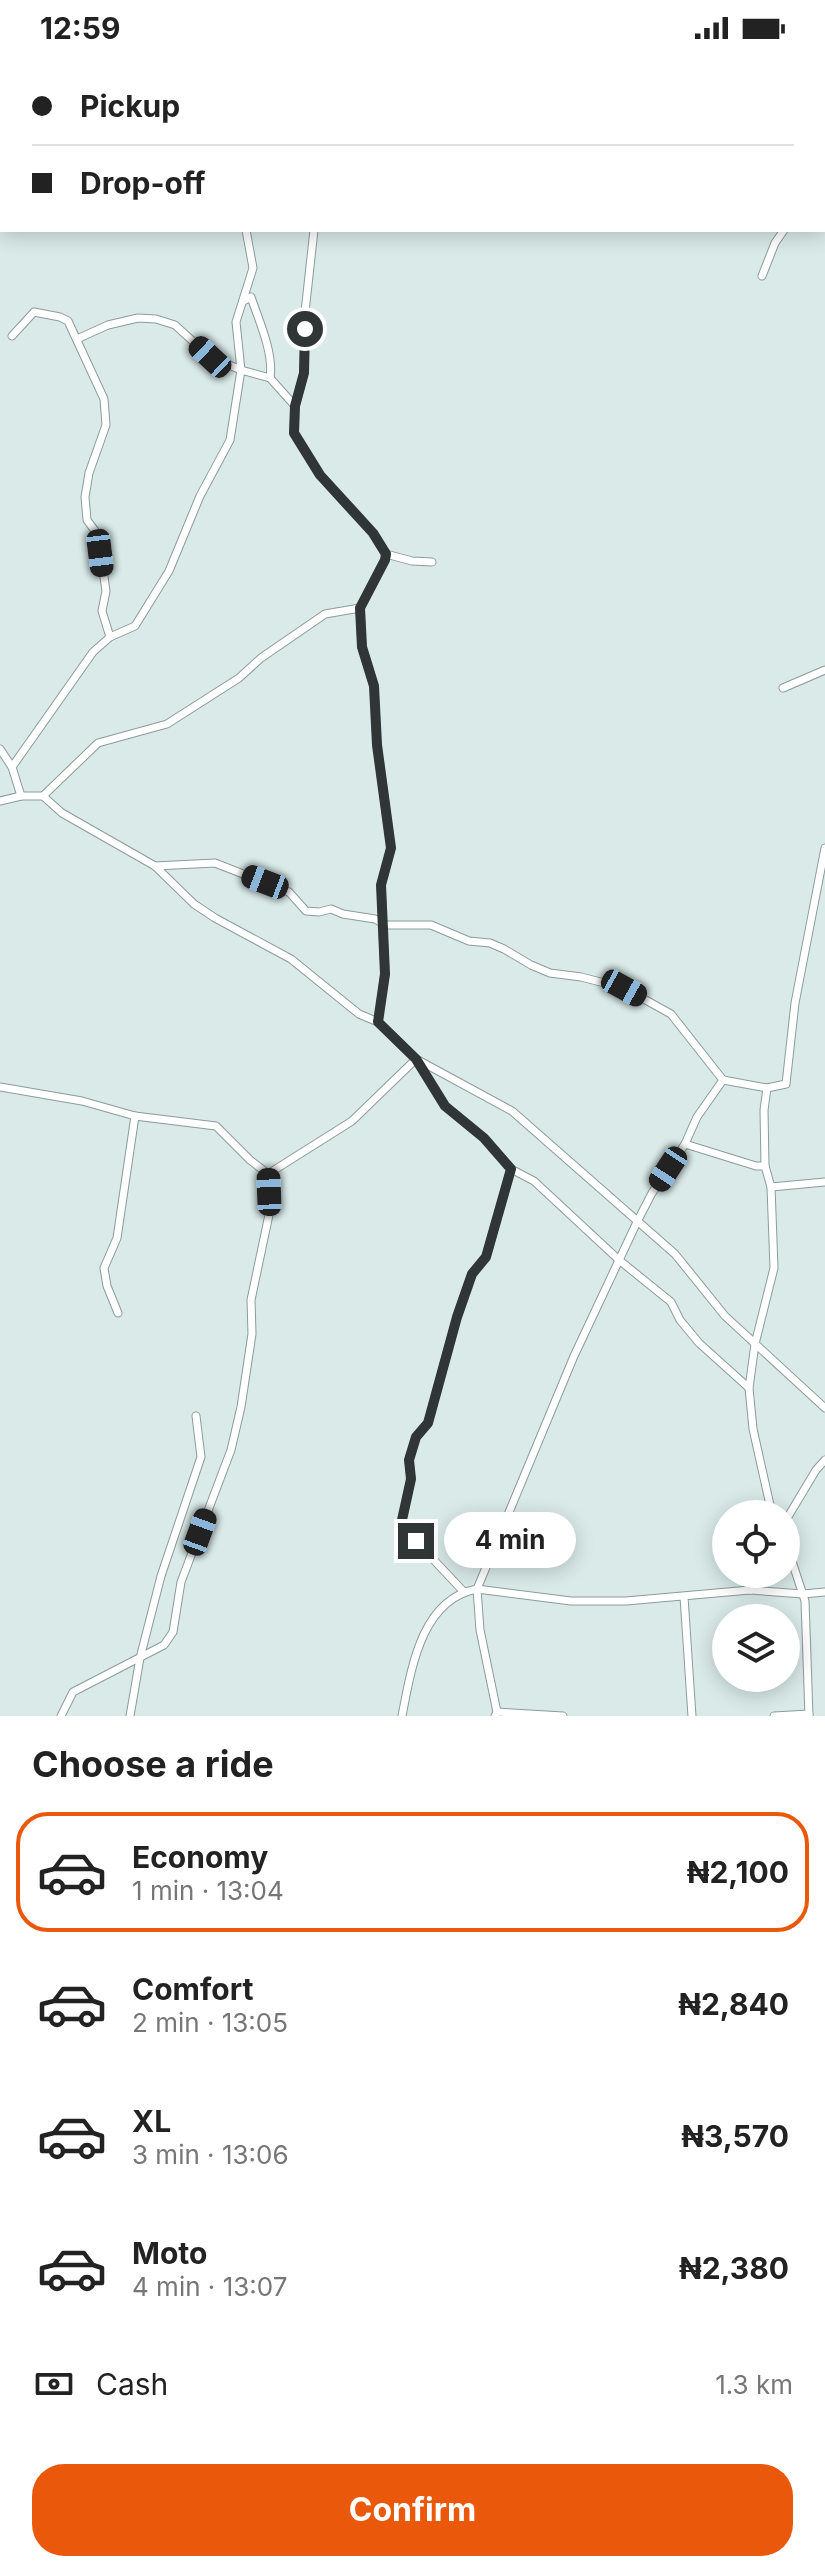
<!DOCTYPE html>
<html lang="en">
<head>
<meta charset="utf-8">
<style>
	body { margin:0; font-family:Inter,sans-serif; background:#f6f6f6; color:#222; height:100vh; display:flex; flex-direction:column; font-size:30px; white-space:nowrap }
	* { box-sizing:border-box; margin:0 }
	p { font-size:26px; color:#767676 }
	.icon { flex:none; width:44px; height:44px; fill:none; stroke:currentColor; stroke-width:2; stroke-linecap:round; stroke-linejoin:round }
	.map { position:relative; height:1660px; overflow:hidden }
	.sheet { display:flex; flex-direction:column; background:#fff; flex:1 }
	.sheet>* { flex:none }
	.hud { position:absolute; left:0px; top:0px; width:826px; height:176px; box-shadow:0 4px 20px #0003; display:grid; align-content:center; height:176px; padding:0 32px; background:#fff }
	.buttons { position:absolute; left:712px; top:1444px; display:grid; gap:16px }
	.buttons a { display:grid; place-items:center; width:88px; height:88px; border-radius:50%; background:#fff; box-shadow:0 4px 20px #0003; font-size:40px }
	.end { position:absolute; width:36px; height:36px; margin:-18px; border:10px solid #303636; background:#fff; box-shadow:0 0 0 4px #fff }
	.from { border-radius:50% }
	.bubble { position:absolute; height:56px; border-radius:28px; background:#fff; box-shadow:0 4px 20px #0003; font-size:26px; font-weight:700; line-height:56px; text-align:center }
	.car { position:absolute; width:24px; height:48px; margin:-24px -12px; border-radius:10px; box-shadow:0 0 6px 2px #0007; background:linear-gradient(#222 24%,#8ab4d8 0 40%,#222 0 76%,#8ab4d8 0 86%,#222 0) }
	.hud b { display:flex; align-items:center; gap:28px; height:76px; font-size:30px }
	.hud b+b { border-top:2px solid #e0e0e0 }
	.hud i { width:20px; height:20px; background:#222 }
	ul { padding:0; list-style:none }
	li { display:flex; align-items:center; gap:24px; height:120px; margin:0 16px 12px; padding:0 16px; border:4px solid transparent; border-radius:32px }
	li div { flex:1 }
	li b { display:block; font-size:30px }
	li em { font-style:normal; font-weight:700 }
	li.on { border-color:#ea580c }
	li>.icon { width:72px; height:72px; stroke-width:1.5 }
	h2 { padding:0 32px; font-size:36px; line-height:96px }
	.pay { display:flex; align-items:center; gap:20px; height:88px; padding:0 32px; font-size:30px }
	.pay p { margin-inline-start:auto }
	.primary-button { display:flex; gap:16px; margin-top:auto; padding:16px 32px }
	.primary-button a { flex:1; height:92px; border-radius:32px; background:#ea580c; color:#fff; font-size:32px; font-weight:700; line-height:92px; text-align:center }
	.status { display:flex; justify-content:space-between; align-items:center; height:56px; padding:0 40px; background:#fff; direction:ltr }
	.status svg { height:22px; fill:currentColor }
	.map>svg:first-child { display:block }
</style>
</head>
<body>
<div class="status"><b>12:59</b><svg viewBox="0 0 49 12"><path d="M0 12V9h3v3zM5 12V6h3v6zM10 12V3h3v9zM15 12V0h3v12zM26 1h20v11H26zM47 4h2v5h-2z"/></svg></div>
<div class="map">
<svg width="825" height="1660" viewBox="0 0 825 1660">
	<rect width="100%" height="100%" fill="#d9eae8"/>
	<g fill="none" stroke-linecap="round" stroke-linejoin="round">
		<defs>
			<g id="minor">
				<path d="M169,0L170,2"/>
				<path d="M824,126L825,125"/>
				<path d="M762,220L775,187L784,174"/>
				<path d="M243,245L251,241C259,265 274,297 270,322"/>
				<path d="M12,280L34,256L60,261L68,265L104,343L106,369L89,417L85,441L87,464L98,479L106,535L102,555L110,581"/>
				<path d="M77,283L108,269L138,262L156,263L175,269L210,301L241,314L270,322L295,350L294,377L320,419L373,477L386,498L412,505L432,506"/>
				<path d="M295,350L304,317L305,256L314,174"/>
				<path d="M783,632L825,614"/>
				<path d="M0,693L12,711L21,740"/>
				<path d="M12,711L93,596L110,581L135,570L169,515L200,440L230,384L241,314L236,266L253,212L246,174"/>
				<path d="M43,740L98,687L167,668L239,622L261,602L325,558L360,552"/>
				<path d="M0,745L21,740H43L62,757L155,810L194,848L215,862L291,903L359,958L378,966L416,1003L445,1050L484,1082L511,1113L534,1125L619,1204L671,1246L680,1264L699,1287L749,1332"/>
				<path d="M155,810L215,807L289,836L306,855L319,856L331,853L343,858L375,863L385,869H431L469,885L490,887L504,893L531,909L550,917L581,921L624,932L671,958L723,1024L767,1032L786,1028L795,947L825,792"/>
				<path d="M378,966L385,918L381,829L391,792L377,689L374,630L362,591L360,552L385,504L386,498"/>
				<path d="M418,1004L512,1055L675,1198L725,1260L825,1352"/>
				<path d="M0,1031L82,1045L135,1060L216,1070L250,1104L268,1118"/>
				<path d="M767,1032L764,1054L765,1110L771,1131L774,1212L755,1288L749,1332L753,1373L772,1458"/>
				<path d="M685,1088L756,1110H765"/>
				<path d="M268,1118L352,1065L416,1003"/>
				<path d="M771,1131L825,1126"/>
				<path d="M118,1257L107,1230L104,1212L117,1182L135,1060"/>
				<path d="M786,1464L816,1414L825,1404"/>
				<path d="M786,1487L805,1545L809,1660"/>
				<path d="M750,1534L753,1518"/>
				<path d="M463,1535L416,1485L402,1464L411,1423L409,1404L416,1381L428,1367L457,1261L472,1218L486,1201L511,1113"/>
				<path d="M684,1541L692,1660"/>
				<path d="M497,1656L563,1660"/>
				<path d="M61,1660L73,1636L164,1589L173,1576L181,1526L231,1394L241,1351L252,1278L251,1244L270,1154L268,1118"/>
				<path d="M130,1660L140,1602L161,1520L201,1401L196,1360"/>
				<path d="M402,1660C411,1614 421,1543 477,1533L571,1545H626L750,1534L803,1538L825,1536"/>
				<path d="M495,1660L497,1656L480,1574L477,1533L574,1300L637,1166L652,1137L685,1088L697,1061L723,1024"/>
				<path d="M774,1660L809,1658"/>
			</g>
		</defs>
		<use href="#minor" stroke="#8b9c9a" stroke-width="9"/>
		<use href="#minor" stroke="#fff" stroke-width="7"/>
	</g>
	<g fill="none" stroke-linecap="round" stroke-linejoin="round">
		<path stroke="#303636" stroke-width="10" d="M305,273L304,317L295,350L294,377L320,419L373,477L386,498L385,504L360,552L362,591L374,630L377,689L391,792L381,829L385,918L378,966L416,1003L445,1050L484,1082L511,1113L486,1201L472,1218L457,1261L428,1367L416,1381L409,1404L411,1423L402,1464L416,1485"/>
	</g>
</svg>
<div class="buttons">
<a><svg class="icon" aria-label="locate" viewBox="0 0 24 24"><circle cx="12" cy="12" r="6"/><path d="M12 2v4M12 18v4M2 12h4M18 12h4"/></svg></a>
<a><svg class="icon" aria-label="layers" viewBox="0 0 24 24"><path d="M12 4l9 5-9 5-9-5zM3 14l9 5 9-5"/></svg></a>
</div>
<i class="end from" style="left:305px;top:273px"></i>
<i class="end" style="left:416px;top:1485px"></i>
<div class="bubble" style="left:444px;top:1456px;width:132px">4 min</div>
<i class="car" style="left:210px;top:301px;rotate:313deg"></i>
<i class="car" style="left:100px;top:497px;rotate:173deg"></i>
<i class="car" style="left:265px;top:826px;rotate:291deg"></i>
<i class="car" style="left:624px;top:932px;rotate:119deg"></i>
<i class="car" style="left:668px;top:1113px;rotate:213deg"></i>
<i class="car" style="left:269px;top:1136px;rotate:358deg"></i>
<i class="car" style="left:200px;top:1476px;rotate:20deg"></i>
<div class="hud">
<b><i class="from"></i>Pickup</b>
<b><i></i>Drop-off</b>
</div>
</div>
<section class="sheet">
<h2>Choose a ride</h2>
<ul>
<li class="on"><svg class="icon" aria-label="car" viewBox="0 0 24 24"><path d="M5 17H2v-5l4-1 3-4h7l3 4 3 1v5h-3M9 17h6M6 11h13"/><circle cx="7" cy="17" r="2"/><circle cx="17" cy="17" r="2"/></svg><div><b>Economy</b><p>1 min · 13:04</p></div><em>₦2,100</em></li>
<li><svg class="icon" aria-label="car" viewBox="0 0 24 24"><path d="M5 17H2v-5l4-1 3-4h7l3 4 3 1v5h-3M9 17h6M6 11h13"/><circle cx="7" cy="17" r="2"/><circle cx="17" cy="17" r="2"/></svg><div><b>Comfort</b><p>2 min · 13:05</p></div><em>₦2,840</em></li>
<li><svg class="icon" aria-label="car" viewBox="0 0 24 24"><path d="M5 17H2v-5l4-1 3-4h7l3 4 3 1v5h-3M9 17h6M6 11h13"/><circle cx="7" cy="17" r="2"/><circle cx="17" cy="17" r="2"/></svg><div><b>XL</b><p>3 min · 13:06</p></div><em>₦3,570</em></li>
<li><svg class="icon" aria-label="car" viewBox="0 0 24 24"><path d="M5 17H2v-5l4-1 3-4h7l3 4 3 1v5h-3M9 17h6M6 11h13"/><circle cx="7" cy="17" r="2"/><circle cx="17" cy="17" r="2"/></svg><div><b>Moto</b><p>4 min · 13:07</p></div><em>₦2,380</em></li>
</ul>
<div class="pay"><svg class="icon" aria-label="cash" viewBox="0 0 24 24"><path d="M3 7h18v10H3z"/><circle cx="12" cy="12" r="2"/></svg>Cash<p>1.3 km</p></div>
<div class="primary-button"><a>Confirm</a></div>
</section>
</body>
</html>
